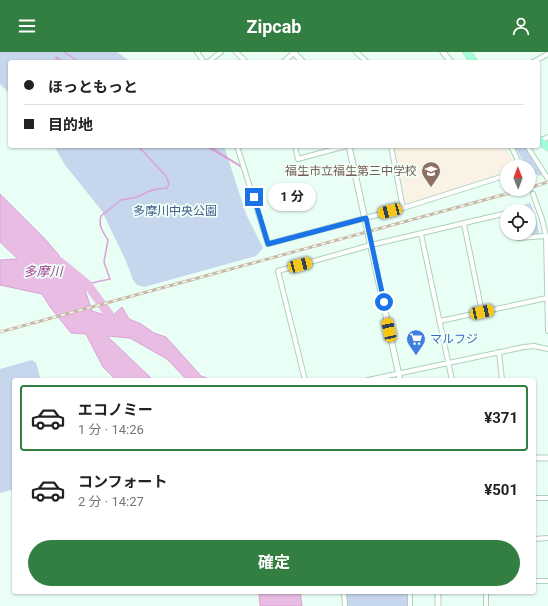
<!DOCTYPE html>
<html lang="ja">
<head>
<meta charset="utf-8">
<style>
	body { margin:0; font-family:Roboto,"Noto Sans JP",sans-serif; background:#f6f6f6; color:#222; height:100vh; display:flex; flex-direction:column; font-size:15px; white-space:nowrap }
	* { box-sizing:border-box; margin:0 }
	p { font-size:13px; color:#767676 }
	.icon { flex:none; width:22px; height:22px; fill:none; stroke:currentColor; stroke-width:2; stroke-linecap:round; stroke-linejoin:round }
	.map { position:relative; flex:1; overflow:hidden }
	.details { position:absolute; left:12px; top:326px; width:524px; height:216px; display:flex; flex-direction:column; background:#fff; border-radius:4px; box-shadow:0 1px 3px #0004 }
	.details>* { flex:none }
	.guide { position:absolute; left:8px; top:8px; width:532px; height:88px; border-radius:4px; box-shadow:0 1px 3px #0004; display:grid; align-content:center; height:88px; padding:0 16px; background:#fff }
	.needle { width:26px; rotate:359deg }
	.tools { position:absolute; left:500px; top:108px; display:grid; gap:8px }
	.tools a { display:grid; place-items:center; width:36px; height:36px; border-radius:50%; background:#fff; box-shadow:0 1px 3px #0004; font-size:20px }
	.end { position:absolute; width:18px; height:18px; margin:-9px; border:5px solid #1a73e8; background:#fff; box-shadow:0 0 0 2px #fff }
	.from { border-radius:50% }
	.bubble { position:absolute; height:28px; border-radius:14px; background:#fff; box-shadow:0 1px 3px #0004; font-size:13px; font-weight:700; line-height:28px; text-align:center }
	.car { position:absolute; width:12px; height:24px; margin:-12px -6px; border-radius:5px; box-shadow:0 0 3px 1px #0007; background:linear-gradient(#f5c518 24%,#345 0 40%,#f5c518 0 76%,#345 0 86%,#f5c518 0) }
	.guide b { display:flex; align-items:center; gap:14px; height:38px; font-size:15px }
	.guide b+b { border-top:1px solid #e0e0e0 }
	.guide i { width:10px; height:10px; background:#222 }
	ul { padding:7px 0 0; list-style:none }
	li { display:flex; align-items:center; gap:12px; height:66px; margin:0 8px 6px; padding:0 8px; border:2px solid transparent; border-radius:4px }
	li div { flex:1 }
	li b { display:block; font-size:15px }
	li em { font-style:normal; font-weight:700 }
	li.selected { border-color:#337e41 }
	li>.icon { width:36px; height:36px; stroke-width:1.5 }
	.button { display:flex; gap:8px; margin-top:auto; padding:8px 16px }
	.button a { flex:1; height:46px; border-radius:24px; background:#337e41; color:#fff; font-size:16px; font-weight:700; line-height:46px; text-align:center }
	header { display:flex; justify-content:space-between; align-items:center; height:52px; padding:0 16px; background:#337e41; color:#fff; font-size:18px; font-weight:700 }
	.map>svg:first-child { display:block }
</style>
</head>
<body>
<header><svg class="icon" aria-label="menu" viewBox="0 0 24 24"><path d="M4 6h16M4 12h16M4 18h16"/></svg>Zipcab<svg class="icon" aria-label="person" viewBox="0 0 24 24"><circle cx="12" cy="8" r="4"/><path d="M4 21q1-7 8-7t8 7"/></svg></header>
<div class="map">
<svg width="548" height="554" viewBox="0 0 548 554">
	<rect width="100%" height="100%" fill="#e9fef5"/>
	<path fill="#fbf2e6" d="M394,94H505L517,115H507V121L408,152L406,151Z"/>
	<g fill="#c6d7ed">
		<path d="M0,0H117L131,10H10V42L0,32Z"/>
		<path d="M54,94H224L246,162L263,196L256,204L144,235L137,233L133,228L126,209L102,159L65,113Z"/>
		<path d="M514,94H527L543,122L540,124L529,119V115H525L522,107Z"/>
		<path d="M530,151L536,165L539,182L517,183L516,181H529V159H511V156Z"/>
		<path d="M32,308L36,311L41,328H14V437L0,441V317Z"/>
		<path d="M345,540H408L407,554H346Z"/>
	</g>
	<g fill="#e9bce4" stroke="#dca1d5">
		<path d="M0,142L44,186L58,202L65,214L74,222L85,238L92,259L111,265L122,255L129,267L141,272L154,281L166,285L201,324L212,328H187L167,307L130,286L107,284L153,328H116L103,315L86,282L71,281L51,256L42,242L0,233V208L18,207L0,190Z"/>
		<path d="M259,540H300L302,554H260Z"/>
	</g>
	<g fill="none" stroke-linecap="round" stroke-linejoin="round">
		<g stroke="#dca1d5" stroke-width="1.5">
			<path d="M64,0L79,10"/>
			<path d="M57,10L56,5L65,10"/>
			<path d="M206,94L242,115"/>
			<path d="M209,94L243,116"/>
			<path d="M87,232L110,227L104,210L108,188C103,180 98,174 101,164L121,148L137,145L152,138L167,136L169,132L166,124L138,94"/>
		</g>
		<path stroke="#e9bce4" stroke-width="9" d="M60,210L87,232L111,265L122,271"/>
		<path stroke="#c1ddce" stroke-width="4" stroke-dasharray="4 2" stroke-linecap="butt" d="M529,133L533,142"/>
		<defs>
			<g id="minor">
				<path d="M197,0L204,10"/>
				<path d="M236,0L246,10"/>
				<path d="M356,0L367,10"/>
				<path d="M208,10L221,0"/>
				<path d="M283,10L295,0"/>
				<path d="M533,10L548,2"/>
				<path d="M540,89L548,85"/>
				<path d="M237,94L268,192L403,156L507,123"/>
				<path d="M295,94L298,107L346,94"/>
				<path d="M391,94L403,156"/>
				<path d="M511,94L521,115"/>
				<path d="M527,94L548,127"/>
				<path d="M533,142L542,167L546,184L548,279"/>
				<path d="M464,172L482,260"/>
				<path d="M517,181L518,186L546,184"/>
				<path d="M421,182L452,328"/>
				<path d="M440,269L547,246"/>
				<path d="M499,300L502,328"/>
				<path d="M305,328L278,219L371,193L507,161"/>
				<path d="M368,328L524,295L534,294L548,297"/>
				<path d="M534,446H548"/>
				<path d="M534,487L548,486"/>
				<path d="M534,529H548"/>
				<path d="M344,540L345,554"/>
				<path d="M410,554V540"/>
				<path d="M486,554V540"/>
			</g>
			<g id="tertiary">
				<path d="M293,0L303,10"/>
				<path d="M443,0L451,10"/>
				<path d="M349,94L400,328"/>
				<path d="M534,406H548"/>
				<path d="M438,554V540"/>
			</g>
			<g id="primary">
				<path d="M467,0L474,10"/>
				<path d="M538,87L548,95"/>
			</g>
		</defs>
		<use href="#minor" stroke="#add2bc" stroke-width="6"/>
		<use href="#tertiary" stroke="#add2bc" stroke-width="7"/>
		<use href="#primary" stroke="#ccdad1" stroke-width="9"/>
		<use href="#minor" stroke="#fff" stroke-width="4"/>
		<use href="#tertiary" stroke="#fff" stroke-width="5"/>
		<use href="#primary" stroke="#9fffd8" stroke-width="7"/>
		<defs>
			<g id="rail">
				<path d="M529,136L548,130"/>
				<path d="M0,280L524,137"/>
			</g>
		</defs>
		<use href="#rail" stroke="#cab8a5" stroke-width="3"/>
		<use href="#rail" stroke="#f1fff9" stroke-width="1.5" stroke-dasharray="4.5" stroke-linecap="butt"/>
	</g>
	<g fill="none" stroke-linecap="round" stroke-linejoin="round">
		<path stroke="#1a73e8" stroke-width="5" d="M254,145L268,192L366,166L384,250"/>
	</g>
	<defs>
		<symbol id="school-pin" viewBox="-11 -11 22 30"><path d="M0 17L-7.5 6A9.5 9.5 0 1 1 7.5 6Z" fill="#8d6e63" stroke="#f1fff9"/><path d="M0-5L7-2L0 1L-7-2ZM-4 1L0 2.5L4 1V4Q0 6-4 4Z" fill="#fff"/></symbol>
		<symbol id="supermarket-pin" viewBox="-11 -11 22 30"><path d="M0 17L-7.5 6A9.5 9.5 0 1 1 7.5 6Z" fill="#3f7fe0" stroke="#f1fff9"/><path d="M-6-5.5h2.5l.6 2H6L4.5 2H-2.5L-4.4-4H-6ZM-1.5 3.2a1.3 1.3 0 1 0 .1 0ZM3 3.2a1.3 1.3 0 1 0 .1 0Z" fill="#fff"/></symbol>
	</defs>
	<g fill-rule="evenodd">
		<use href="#school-pin" x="420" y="108" width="22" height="30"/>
		<use href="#supermarket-pin" x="405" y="276" width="22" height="30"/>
	</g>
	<g text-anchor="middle" stroke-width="3.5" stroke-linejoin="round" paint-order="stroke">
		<g font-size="12" fill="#785e54" stroke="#f1fff9" text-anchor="end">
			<text x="417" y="123">福生市立福生第三中学校</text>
		</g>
		<g font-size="12" fill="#465e8e" stroke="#f1fff9">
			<text x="175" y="163">多摩川中央公園</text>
		</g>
		<g font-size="12" fill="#366cbe" stroke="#f1fff9" text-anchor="start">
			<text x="430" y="291">マルフジ</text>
		</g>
		<g font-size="13" font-style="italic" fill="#a64a9a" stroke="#f1fff9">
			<text x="43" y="224">多摩川</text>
		</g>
	</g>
</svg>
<div class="tools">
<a><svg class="needle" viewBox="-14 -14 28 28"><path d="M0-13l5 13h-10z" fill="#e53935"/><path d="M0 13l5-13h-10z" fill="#767676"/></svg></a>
<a><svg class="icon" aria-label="locate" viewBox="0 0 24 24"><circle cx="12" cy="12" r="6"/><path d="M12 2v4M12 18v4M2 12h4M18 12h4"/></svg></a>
</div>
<i class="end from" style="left:384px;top:250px"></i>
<i class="end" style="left:254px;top:145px"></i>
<div class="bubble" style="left:268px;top:131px;width:48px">1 分</div>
<i class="car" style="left:390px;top:159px;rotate:255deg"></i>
<i class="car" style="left:300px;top:213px;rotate:75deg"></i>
<i class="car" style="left:482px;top:260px;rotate:78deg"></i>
<i class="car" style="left:389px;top:278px;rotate:348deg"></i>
<div class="guide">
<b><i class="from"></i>ほっともっと</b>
<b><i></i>目的地</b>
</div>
<section class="details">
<ul>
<li class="selected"><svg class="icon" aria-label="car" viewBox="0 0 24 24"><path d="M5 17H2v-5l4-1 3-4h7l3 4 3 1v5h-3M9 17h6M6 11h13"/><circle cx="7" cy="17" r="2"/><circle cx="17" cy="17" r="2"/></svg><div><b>エコノミー</b><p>1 分 · 14:26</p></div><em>¥371</em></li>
<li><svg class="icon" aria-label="car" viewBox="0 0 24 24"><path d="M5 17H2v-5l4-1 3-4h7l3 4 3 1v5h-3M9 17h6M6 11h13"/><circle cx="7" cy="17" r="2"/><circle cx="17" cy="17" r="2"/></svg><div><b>コンフォート</b><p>2 分 · 14:27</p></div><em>¥501</em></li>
</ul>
<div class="button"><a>確定</a></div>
</section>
</div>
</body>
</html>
